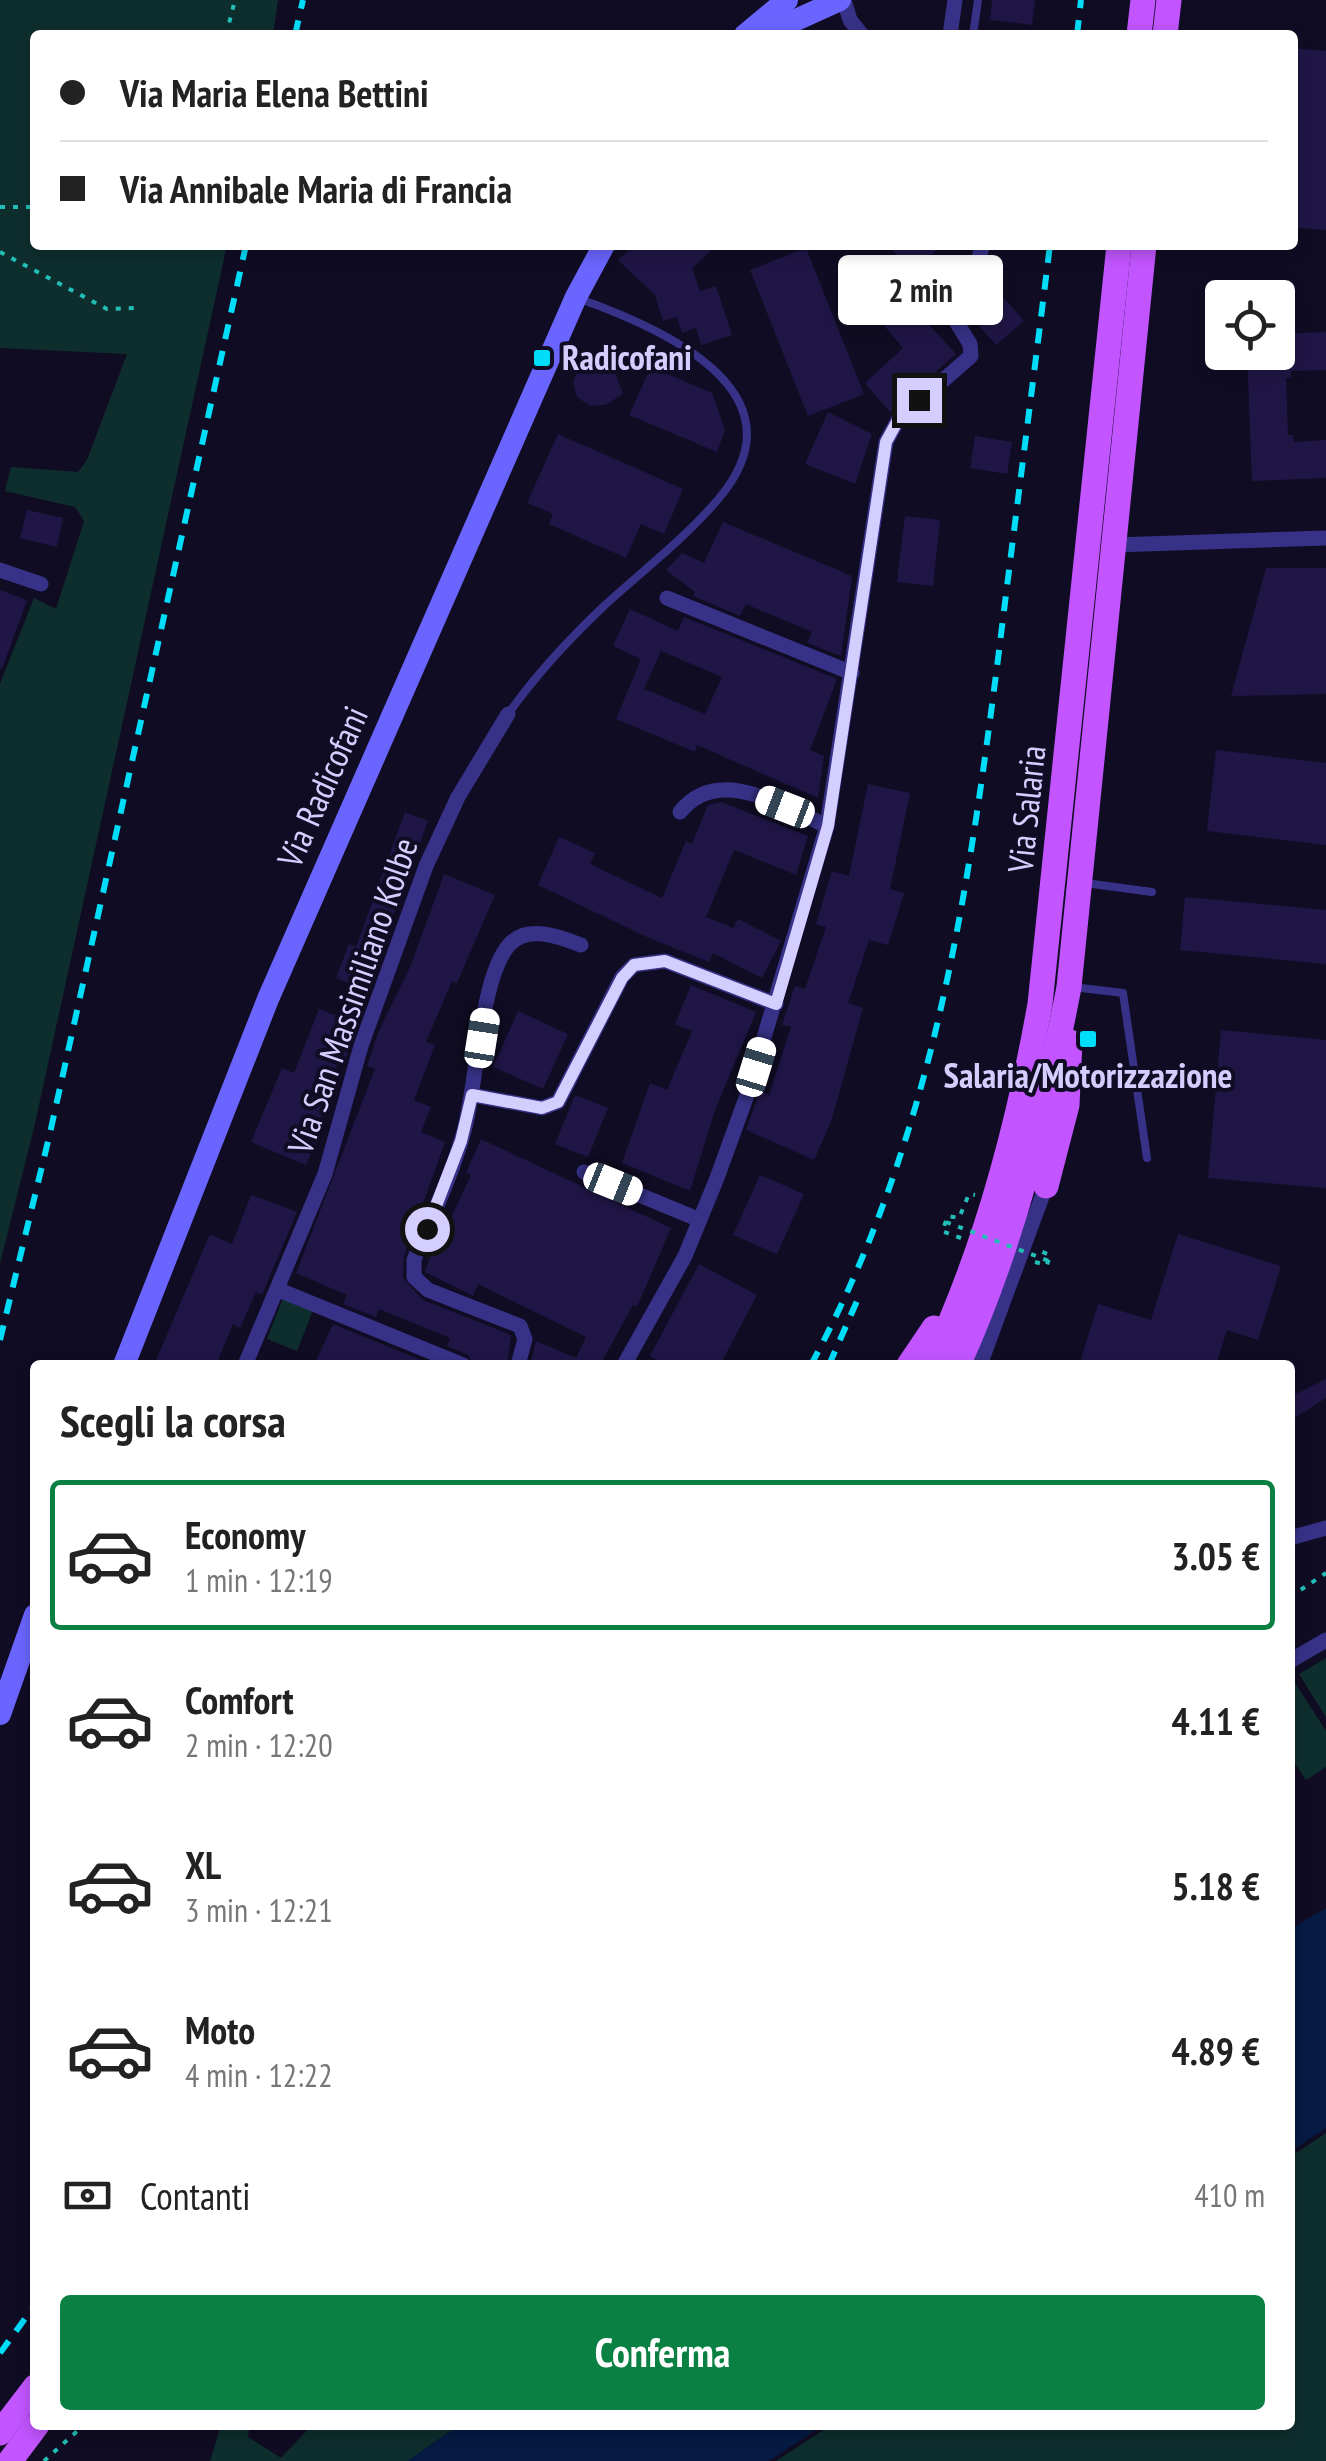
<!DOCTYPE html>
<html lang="it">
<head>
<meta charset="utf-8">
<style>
	body { margin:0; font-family:"PT Sans Narrow",sans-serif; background:#f2f2f2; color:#222; height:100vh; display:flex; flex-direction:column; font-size:38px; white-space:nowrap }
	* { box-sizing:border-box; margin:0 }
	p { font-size:32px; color:#767676 }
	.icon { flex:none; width:55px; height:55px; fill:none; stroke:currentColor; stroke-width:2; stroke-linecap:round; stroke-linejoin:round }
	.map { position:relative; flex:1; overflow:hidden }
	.side { position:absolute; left:30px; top:1360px; width:1265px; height:1070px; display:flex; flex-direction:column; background:#fff; border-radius:10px; box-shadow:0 5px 15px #0003 }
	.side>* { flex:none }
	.top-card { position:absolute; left:30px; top:30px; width:1268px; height:220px; border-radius:10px; box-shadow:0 5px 15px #0003; display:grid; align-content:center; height:220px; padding:0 30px; background:#fff }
	.controls { position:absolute; left:1205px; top:280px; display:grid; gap:20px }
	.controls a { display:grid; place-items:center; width:90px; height:90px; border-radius:10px; background:#fff; box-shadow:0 5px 15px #0003; font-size:50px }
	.end { position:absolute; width:45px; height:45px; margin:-22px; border:12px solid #d4ceff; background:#111; box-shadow:0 0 0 5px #111 }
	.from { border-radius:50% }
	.bubble { position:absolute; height:70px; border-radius:10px; background:#fff; box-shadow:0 5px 15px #0003; font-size:32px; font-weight:700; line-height:70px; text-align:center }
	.car { position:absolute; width:30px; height:60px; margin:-30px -15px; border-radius:12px; box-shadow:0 0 8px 2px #0007; background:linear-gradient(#fff 24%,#345 0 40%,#fff 0 76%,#345 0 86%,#fff 0) }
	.top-card b { display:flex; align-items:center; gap:35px; height:95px; font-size:38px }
	.top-card b+b { border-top:2px solid #e0e0e0 }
	.top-card i { width:25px; height:25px; background:#222 }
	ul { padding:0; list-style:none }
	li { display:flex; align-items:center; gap:30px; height:150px; margin:0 20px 15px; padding:0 10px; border:5px solid transparent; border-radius:10px }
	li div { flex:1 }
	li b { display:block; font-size:38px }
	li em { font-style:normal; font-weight:700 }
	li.on { border-color:#0b8043 }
	li>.icon { width:90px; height:90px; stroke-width:1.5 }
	h2 { padding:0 30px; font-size:45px; line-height:120px }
	.pay { display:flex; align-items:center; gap:25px; height:110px; padding:0 30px; font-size:38px }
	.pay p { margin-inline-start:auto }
	.action { display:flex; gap:20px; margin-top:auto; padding:20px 30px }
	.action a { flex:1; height:115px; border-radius:10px; background:#0b8043; color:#fff; font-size:40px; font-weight:700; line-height:115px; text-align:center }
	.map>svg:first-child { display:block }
</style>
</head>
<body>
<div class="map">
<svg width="1326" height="2461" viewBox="0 0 1326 2461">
	<rect width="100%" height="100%" fill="#100c24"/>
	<g fill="#0e2e2d">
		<path d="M0,0H278L273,35H35V245H227L34,1128L0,1264V684L34,598L56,609L84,521L75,507L5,491L11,467L78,472L87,460L127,354L0,348Z"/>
		<path d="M283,1298L313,1310L297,1351L267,1339Z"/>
		<path d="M1326,1658V1717L1299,1674Z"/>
		<path d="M1292,1678L1326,1731V1767L1306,1780L1290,1756Z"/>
		<path d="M1326,2133V2461H776L831,2425H1290V2157Z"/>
		<path d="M221,2425H250L248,2437L281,2458L312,2425H459L408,2461H210Z"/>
	</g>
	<g fill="#051b43">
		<path d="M1326,1908V2128L1290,2152V1929Z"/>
		<path d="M459,2425H823L769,2461H408Z"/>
	</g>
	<g fill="#201646" fill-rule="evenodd">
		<path d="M992,0H1035L1032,25L990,20Z"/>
		<path d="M1292,48L1326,51V230L1292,227Z"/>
		<path d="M634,245H717L692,268L700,291L716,286L732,335L701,345L696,328L682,333L677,317L663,321L655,295L618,260Z"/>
		<path d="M888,245H942L913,272Z"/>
		<path d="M806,248L864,394L808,416L750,270Z"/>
		<path d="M997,290L1024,321L996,345L971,317Z"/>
		<path d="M907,301L956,354L890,412L865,383L903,348L882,323Z"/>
		<path d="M1326,332V370L1291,371V378H1286L1288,435H1293L1294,442L1326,440V478L1252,481L1247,352H1278V334Z"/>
		<path d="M600,361L613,367L623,394L605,405L590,406L577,397L573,382L579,368Z"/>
		<path d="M651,367L712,393L725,430L717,452L629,415Z"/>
		<path d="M828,412L872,434L855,484L805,464Z"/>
		<path d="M558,434L683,489L664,534L641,524L626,558L549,524L553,514L527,503Z"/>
		<path d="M975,436L1012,442L1007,474L970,468Z"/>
		<path d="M27,510L63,518L57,547L20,538Z"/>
		<path d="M905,516L940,520L933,586L897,582Z"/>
		<path d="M723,522L852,576L841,656L807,643L812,632L746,604L740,616L693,596L695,592L666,570L682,553L704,563Z"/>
		<path d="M1266,568H1326V694L1231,696Z"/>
		<path d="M0,590L27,600L2,669L0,668Z"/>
		<path d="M630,609L678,631L684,617L837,679L810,750L824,756L818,798L697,745L695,752L616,719L641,659L613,646ZM661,651L722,677L705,714L644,689Z"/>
		<path d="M1216,750L1326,763V845L1207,831Z"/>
		<path d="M868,784L910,793L890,889L904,893L888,945L869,940L848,1003L863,1008L831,1122L814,1160L746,1130L760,1091L769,1095L791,1027L782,1025L795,986L805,989L826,927L816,924L832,871L849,876Z"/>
		<path d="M721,802L808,836L796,875L734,850L706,917L733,928L738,919L781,941L762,978L713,953L709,962L649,938L538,885L559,837L595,853L590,864L662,898L686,841L692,844L708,805Z"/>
		<path d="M405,812L428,821L366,990L336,978L349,944L356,947Z"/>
		<path d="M444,874L495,895L457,983L452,981L426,1042L435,1045L414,1100L431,1107L421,1132L445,1142L404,1256L403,1278L423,1300L511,1335L507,1365H474L468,1355L447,1346L450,1338L379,1309L376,1317L343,1304L347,1295L296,1273L375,1069L367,1066L378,1033L411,965Z"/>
		<path d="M1185,897L1326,910V964L1180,950Z"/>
		<path d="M691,985L756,1012L715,1110L690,1191L622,1163L650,1083L667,1090L692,1031L675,1024Z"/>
		<path d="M319,1009L357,1024L346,1058L341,1056L329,1087L332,1089L316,1130L320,1132L306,1165L251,1142L282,1068L294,1073Z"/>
		<path d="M518,1011L568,1034L543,1089L493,1067Z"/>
		<path d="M1221,1030L1326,1040V1188L1208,1178Z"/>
		<path d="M575,1095L608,1108L588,1157L555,1144Z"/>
		<path d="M481,1139L671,1228L637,1307L633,1305L600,1365H530L536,1341L576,1358L586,1337L478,1284L473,1296L425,1272L438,1233L443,1235L471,1175L466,1173Z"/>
		<path d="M760,1175L804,1194L777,1254L733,1235Z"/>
		<path d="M251,1195L297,1212L262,1295L256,1292L240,1328L233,1324L216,1365H154L210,1234L232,1244Z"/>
		<path d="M1178,1234L1281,1266L1258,1340L1227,1330L1216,1365H1079L1098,1304L1151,1320Z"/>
		<path d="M699,1264L757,1295L720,1365H666L650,1356Z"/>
		<path d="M333,1324L433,1365H314Z"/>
		<path d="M1326,1379V1398L1290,1421V1397Z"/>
	</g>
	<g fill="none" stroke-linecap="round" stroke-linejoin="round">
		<g stroke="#23beb7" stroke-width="4" stroke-dasharray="5 8" stroke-linecap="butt">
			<path d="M226,35L235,0"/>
			<path d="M0,207H35"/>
			<path d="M0,252L107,309L136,308"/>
			<path d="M961,1238L942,1231L948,1216L959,1218L969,1194L975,1195"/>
			<path d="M1035,1262L1047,1265L1050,1255L1040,1251"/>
			<path d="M1290,1597L1326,1573"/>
			<path d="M44,2461L84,2425"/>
		</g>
		<g stroke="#373287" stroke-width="8">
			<path d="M973,35L978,0"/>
			<path d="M508,714C536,675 569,639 604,606C642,571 687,537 720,497C808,391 659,327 580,299"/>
			<path d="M1085,883L1152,892"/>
			<path d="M1073,987L1123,993L1147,1158"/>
		</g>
		<g stroke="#373287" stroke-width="15">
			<path d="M844,0L850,20L862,35"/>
			<path d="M950,35L955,0"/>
			<path d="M1114,545L1326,538"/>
			<path d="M0,570L41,584"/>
			<path d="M667,598L852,673"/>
			<path d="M680,812C718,764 782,806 827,826"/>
			<path d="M472,1095L542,1108L558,1102L622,977L634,965L665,961L776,1004"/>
			<path d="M584,1172L700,1220"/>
			<path d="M279,1290L463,1365"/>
			<path d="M245,1365L325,1174L361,1046L426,866L458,797L508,714"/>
			<path d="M518,1365L525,1339L520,1326L428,1290L414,1277V1260C431,1218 452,1175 464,1131C477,1085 480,978 509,945C527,924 560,937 581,945"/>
			<path d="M624,1365L685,1256L717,1178L746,1098L827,826L886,442L898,420L971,356L970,344L957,323L983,245"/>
			<path d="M980,1365L1046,1186"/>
			<path d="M1290,1538L1326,1528"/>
			<path d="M1290,1661L1326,1640"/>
		</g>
		<g stroke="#6b65ff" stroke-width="22">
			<path d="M745,35L787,0"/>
			<path d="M763,35L840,0"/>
			<path d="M124,1365L268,999L576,297L604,245"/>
			<path d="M0,1714L35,1615"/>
		</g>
		<g stroke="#c255ff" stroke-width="25">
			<path d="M1139,35L1143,0"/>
			<path d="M1165,35L1169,0"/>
			<path d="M1046,1186L1067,1105L1070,1042"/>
			<path d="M909,1365L934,1328"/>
			<path d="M931,1365C985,1252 1018,1128 1040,1004L1119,245"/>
			<path d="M958,1365C1013,1244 1044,1117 1069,987L1144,245"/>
			<path d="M0,2433L35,2387"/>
			<path d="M10,2461L37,2425"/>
		</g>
		<g stroke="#00ddf9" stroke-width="6" stroke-dasharray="15 12" stroke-linecap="butt">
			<path d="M295,35L303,0"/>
			<path d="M1077,35L1081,0"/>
			<path d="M0,1340L50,1133L246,245"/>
			<path d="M811,1365C932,1140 966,908 998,659C1015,521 1033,383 1050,245"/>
			<path d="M829,1365L857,1301"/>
			<path d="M0,2353L35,2305"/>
		</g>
		<path stroke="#23beb7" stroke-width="4" stroke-dasharray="5 8" stroke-linecap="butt" d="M946,1222L1049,1261"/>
	</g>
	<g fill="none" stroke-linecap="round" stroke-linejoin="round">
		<path stroke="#d4ceff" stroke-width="12" d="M427,1229L461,1141L472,1095L542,1108L558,1102L622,978L634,965L665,961L776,1004L828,826L886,442L898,420L919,400"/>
	</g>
	<g fill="#00ddf9" stroke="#100c24" stroke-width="4">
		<rect x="532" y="348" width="20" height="20" rx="5"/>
		<rect x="1078" y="1029" width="20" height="20" rx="5"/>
	</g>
	<g text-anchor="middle" stroke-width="8" stroke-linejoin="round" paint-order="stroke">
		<g font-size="35" font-weight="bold" fill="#d4ceff" stroke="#100c24" text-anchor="start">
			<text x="562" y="370">Radicofani</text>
			<text x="1088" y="1088" text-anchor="middle">Salaria/Motorizzazione</text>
		</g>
		<g font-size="35" fill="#d4ceff" stroke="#100c24">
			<text transform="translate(323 787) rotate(-66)" y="12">Via Radicofani</text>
			<text transform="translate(1027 809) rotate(-84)" y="12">Via Salaria</text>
			<text transform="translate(353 996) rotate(-71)" y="12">Via San Massimiliano Kolbe</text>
		</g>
	</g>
</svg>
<div class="controls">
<a><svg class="icon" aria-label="locate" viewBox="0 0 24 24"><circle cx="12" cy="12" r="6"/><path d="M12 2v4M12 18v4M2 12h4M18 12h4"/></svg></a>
</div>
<i class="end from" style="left:427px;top:1229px"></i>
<i class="end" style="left:919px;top:400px"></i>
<div class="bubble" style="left:838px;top:255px;width:165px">2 min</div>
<i class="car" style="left:785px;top:807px;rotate:291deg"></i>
<i class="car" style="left:482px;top:1038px;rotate:9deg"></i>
<i class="car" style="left:756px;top:1067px;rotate:17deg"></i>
<i class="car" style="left:613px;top:1184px;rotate:112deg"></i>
<div class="top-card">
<b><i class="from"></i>Via Maria Elena Bettini</b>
<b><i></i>Via Annibale Maria di Francia</b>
</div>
<section class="side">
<h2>Scegli la corsa</h2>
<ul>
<li class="on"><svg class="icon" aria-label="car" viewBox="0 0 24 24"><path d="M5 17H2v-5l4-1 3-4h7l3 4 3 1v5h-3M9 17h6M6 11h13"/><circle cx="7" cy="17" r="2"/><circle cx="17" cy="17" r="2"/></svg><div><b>Economy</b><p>1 min · 12:19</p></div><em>3.05 €</em></li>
<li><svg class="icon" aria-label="car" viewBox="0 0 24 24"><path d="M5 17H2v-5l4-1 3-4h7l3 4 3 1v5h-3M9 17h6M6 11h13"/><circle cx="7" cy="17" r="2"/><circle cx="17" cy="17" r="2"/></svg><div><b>Comfort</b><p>2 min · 12:20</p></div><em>4.11 €</em></li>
<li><svg class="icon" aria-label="car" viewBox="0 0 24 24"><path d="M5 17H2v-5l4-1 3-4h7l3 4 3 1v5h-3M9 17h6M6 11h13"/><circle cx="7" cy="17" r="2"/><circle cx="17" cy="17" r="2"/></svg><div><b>XL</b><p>3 min · 12:21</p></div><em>5.18 €</em></li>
<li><svg class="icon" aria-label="car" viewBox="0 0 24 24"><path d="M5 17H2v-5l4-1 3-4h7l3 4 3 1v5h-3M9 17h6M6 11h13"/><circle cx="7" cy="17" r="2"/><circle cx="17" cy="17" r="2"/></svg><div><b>Moto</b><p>4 min · 12:22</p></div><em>4.89 €</em></li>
</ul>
<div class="pay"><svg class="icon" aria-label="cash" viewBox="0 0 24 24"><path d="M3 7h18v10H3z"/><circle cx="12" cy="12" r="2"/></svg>Contanti<p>410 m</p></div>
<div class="action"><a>Conferma</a></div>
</section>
</div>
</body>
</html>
